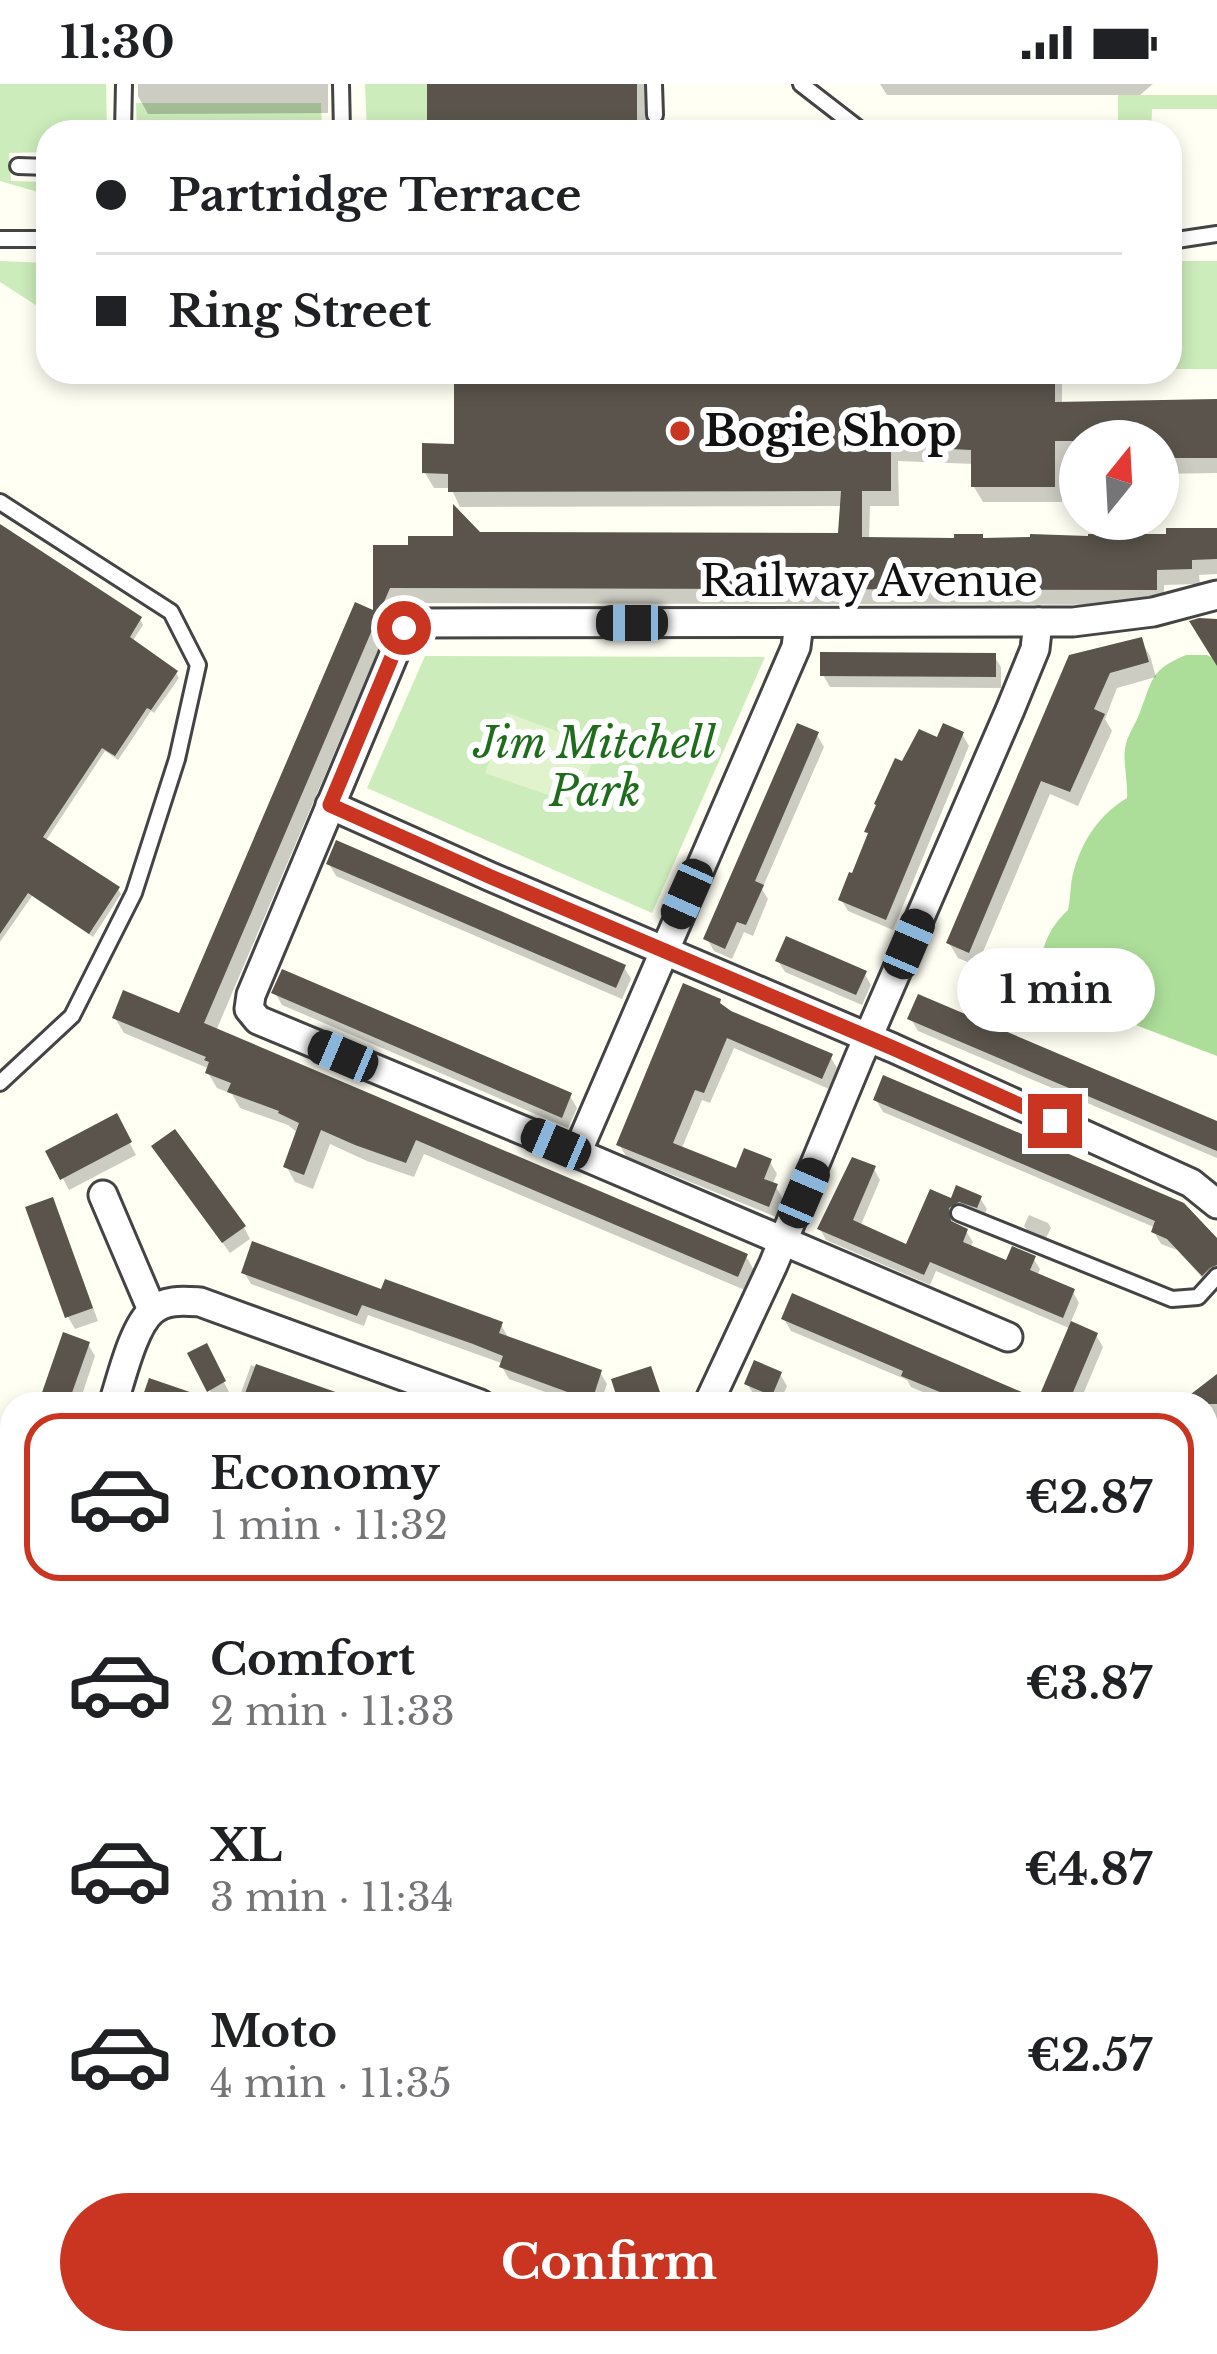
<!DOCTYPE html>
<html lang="en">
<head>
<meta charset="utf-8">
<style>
	body { margin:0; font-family:"Libre Baskerville",serif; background:#f6f6f6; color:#202124; height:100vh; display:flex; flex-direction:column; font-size:45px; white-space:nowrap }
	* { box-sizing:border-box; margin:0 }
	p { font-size:39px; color:#757577 }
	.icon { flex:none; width:66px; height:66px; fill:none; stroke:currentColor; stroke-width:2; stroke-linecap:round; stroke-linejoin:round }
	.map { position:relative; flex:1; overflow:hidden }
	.panel { position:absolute; left:0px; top:1308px; width:1218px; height:963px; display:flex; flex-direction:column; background:#fff; border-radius:36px 36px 0 0; box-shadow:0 6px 18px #0003 }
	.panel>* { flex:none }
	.banner { position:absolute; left:36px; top:36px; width:1146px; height:264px; border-radius:36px; box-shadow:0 6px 18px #0003; display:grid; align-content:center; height:264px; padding:0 60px; background:#fff }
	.needle { width:78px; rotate:18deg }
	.controls { position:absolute; left:1059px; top:336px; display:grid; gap:24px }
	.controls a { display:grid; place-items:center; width:120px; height:120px; border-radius:50%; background:#fff; box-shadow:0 6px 18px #0003; font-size:60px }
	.end { position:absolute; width:54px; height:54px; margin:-27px; border:15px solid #c93521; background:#fff; box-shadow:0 0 0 6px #fff }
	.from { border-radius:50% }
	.bubble { position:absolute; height:84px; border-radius:42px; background:#fff; box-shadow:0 6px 18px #0003; font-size:39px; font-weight:700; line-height:84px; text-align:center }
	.car { position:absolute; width:36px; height:72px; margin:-36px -18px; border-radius:15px; box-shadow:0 0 9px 3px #0007; background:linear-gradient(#222 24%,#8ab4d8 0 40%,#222 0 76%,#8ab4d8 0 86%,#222 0) }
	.banner b { display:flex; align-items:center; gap:42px; height:114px; font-size:45px }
	.banner b+b { border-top:3px solid #e0e0e0 }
	.banner i { width:30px; height:30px; background:#202124 }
	ul { padding:21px 0 0; list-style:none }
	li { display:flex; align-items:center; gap:36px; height:168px; margin:0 24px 18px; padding:0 36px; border:6px solid transparent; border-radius:36px }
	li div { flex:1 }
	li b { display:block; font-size:45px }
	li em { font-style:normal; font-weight:700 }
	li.active { border-color:#c93521 }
	li>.icon { width:108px; height:108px; stroke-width:1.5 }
	.action { display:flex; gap:24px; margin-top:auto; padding:24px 60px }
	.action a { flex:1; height:138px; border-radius:72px; background:#c93521; color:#fff; font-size:48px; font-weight:700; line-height:138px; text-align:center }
	.status { display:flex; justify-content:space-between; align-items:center; height:84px; padding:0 60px; background:#fff; direction:ltr }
	.status svg { height:33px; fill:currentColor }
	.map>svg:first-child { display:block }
</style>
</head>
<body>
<div class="status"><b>11:30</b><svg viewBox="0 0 49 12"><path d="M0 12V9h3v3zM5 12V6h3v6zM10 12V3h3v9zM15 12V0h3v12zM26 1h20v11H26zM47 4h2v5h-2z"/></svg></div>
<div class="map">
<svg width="1217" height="2270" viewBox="0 0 1217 2270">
	<rect width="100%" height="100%" fill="#fffff4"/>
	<g fill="#ccecbb">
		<path d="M0,0H106L107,48H48V68L9,69L11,97L48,98V111L0,97Z"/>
		<path d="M365,0H449L427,1V48H367Z"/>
		<path d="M1118,11H1217V25H1152L1151,48H1118Z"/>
		<path d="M136,19H321L322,48H137Z"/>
		<path d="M0,177L48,179V229L0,198Z"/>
		<rect x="1170" y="177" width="47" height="108"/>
		<path d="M425,572L765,573L652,829L367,704Z"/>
		<path d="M0,2072L12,2073V2242L0,2240Z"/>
		<path d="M1206,2223L1217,2224V2270H754L766,2259H1206Z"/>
	</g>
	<path fill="#adde99" d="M1186,571H1207L1217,576V972L1133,940L1040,894C1039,868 1048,844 1068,826C1071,813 1070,798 1074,786C1083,755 1100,730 1127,714C1128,698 1123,678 1125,665C1126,653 1136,640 1140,628C1153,595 1150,586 1186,571Z"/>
	<path fill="#e0f3cd" d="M507,629L598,662L576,721L485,689Z"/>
	<g fill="#0003">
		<path d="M138,0H328V29L148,30L138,12Z"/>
		<path d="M541,0H646V48H430Z"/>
		<path d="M880,0H1153L1140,11H887Z"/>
		<path d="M471,288H1062V321L1217,318V389L1158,390V357H1080V391H1062V418H983L974,403V380L898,377L899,422H870L869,456L1169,453L1217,445V490L1199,491L1200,500L1164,501V521L398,519L216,947L746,1172L755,1188L747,1207L424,1070L414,1093L367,1077L330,1060L313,1105L295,1098L286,1082L298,1049L288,1041L240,1024L232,1010L217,1004L208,989L210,985L124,949L115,934L181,933L376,531V464H411L479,451L840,452L843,422L460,423L451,404H434L425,389L457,363Z"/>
		<path d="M0,444L140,535L143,541L132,558L176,589L179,594L154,629L151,627L118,676L105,667L45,758L118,805L121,810L93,853L32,812L0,858Z"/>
		<path d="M1141,557L1150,572L1156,593L1117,604L1105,635L1112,647L1078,722L1050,710L977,882L958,874L949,859L1071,574Z"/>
		<path d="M994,572L1001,583V604L830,603L823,591Z"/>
		<path d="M962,650L969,662L893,846L848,827L841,815L903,681L939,656Z"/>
		<path d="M817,651L824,663L762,805L768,815L753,852L744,848L732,875L714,867L707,855Z"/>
		<path d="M329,780L624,883L631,895L622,915L336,792Z"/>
		<path d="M778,877L864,889L871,901L862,921L785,888Z"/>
		<path d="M275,909L570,1012L577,1024L568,1044L282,921Z"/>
		<path d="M719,918L724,925L830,972L837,984L829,1005L734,964L710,1019L702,1016L681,1066L738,1088L770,1078L777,1090L772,1101L776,1103L783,1115L776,1133L626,1072L619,1060Z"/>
		<path d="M911,935L1217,1040V1074L918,947Z"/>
		<path d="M876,1016L1217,1159V1191L1208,1200L1177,1166L1161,1160L1154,1148L1156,1144L883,1028Z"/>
		<path d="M116,1033L136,1071L69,1106L49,1068Z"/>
		<path d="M161,1075L244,1143L250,1155L230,1169Z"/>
		<path d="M874,1085L880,1096L860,1143L908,1164L952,1118L980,1114L987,1125L983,1134L966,1128L953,1135L954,1142L966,1147L973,1158L970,1164L1008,1180L1033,1174L1040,1185L1037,1192L1073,1208L1079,1219L1070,1240L1096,1251L1103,1263L1079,1320H1044L1071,1245L936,1187L930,1201L826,1156L820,1145Z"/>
		<path d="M52,1116L58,1128L98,1237L75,1245L68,1233L29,1125Z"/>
		<path d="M1029,1131L1048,1139L1051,1144L1046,1154L1027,1146L1024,1142Z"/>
		<path d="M244,1188L383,1209L501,1241L508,1253L600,1288L607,1300L600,1320H579L509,1295L502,1283L504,1280L368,1231L364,1242L251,1200Z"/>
		<path d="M784,1235L1030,1320H951L911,1303L907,1296L791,1247Z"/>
		<path d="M88,1260L95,1272L79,1320H41Z"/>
		<path d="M206,1263L230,1310L216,1318L191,1270Z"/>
		<path d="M251,1281L326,1308L332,1320H237Z"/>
		<path d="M650,1286L664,1320H623Z"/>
		<path d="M780,1290L787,1302L779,1320L754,1311L747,1299Z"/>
		<path d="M1217,1295V1349L1206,1358V1320H1186Z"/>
		<path d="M12,1362V1403L0,1376V1366Z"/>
		<path d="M1217,1438V1488L1206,1496V1447Z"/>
		<path d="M0,1483L12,1487V1594L0,1589Z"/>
		<path d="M0,1624L12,1628V1676L0,1672Z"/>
		<path d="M1217,1698V1751L1206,1758V1706Z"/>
		<path d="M0,1782L12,1786V1845L0,1828Z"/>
		<path d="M1217,1866V1932L1206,1939V1874Z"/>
		<path d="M41,2259L96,2261L101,2270H40Z"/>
		<path d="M177,2259H219L218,2270H179Z"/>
		<path d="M311,2259H386L378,2270H317Z"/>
		<path d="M500,2259H525L538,2270H491Z"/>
	</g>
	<g fill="#5a544c">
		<rect x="427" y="0" width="210" height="48"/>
		<path d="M454,288H1055V318L1217,315V374H1158V357H1055V403H971V366L891,362V407H862V453L954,454V450H983V454L1030,453V450L1088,452V450H1166V444H1217V475L1192,476V485L1157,486V506L390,504L204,939L748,1170L738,1193L416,1056L406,1079L355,1061L321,1046L304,1091L283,1083L299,1039L278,1029L279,1027L227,1008L231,999L205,989L209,978L204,976L206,973L112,934L123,906L179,929L355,518L373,526V461H408V452H453V420L480,448L838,449L841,407L448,408V390L422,389V359L454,360Z"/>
		<path d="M0,440L142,533L130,553L178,587L151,626L147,624L115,672L102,664L43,753L120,803L89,850L28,809L0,850Z"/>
		<path d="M1199,534L1217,535V582L1189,537Z"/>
		<path d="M1142,553L1149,578L1110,589L1094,625L1105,630L1070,708L1041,697L969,869L946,859L1069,571Z"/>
		<path d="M820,568L996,569V593L820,592Z"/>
		<path d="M797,639L819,648L755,797L764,801L746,841L737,838L725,865L703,855Z"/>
		<path d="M943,639L964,648L886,836L838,816L849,788L852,789L868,749L864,748L876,721L874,720L895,674L902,677L919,645L937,653Z"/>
		<path d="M336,756L626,881L616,904L326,780Z"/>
		<path d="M786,852L867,887L856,911L775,877Z"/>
		<path d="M282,885L572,1009L562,1034L271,909Z"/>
		<path d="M683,899L721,915L720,919L731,927L833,970L822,995L727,954L704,1009L695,1006L673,1059L736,1084L744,1064L772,1075L764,1095L778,1100L769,1123L616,1061Z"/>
		<path d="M918,910L1217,1037V1067L907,935Z"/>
		<path d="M883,991L1184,1119L1217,1154V1181L1210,1184L1202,1192L1167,1155L1151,1148L1155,1137L873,1016Z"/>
		<path d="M117,1029L132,1058L60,1096L45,1067Z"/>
		<path d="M175,1045L246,1142L222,1159L151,1062Z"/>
		<path d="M852,1073L876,1082L853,1136L906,1160L930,1105L951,1114L956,1101L982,1112L977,1124L959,1118L949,1124L951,1137L968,1145L963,1158L1006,1176L1012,1162L1036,1172L1030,1186L1075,1205L1063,1234L930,1178L924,1191L817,1145Z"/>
		<path d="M53,1113L93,1224L65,1234L25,1123Z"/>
		<path d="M252,1157L381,1205L385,1195L503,1238L499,1249L602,1286L592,1317L499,1283L503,1272L473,1260L362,1221L357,1232L241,1189Z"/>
		<path d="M792,1209L1038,1315L1071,1237L1098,1249L1068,1320H969L901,1292L903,1287L781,1235Z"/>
		<path d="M63,1248L90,1258L68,1320H38Z"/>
		<path d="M207,1259L226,1297L207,1308L187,1269Z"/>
		<path d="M754,1276L782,1288L772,1312L744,1300Z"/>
		<path d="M256,1280L361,1317L360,1320H241Z"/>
		<path d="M651,1282L661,1311L633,1320H619L611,1295Z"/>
		<path d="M1217,1290V1320H1178Z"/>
		<path d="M149,1294L216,1317V1320H140Z"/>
	</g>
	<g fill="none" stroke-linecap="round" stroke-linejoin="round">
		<defs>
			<g id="lane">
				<path d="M341,0L342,48"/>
				<path d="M654,0L655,31"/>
				<path d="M801,0L863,48"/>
				<path d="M123,48L124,0"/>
				<path d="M708,48V47"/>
				<path d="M18,82L48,83"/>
				<path d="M0,155H48"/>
				<path d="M1170,157L1217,150"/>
				<path d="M0,418L171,528L198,581L177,675L134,809L72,932L0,999"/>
				<path d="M959,1129L1172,1215L1198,1213L1217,1192"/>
				<path d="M1206,1588L1217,1581"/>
				<path d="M353,2270L361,2259"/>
			</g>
			<g id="street">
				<path d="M330,721L491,793L893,964L1191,1099L1217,1120"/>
				<path d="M577,1069L796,563L799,539"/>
				<path d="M103,1111L152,1226"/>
				<path d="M1008,1253L556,1060L258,936L249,925L251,911L405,544L414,539L1073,538L1153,528L1217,511"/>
				<path d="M113,1320C121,1296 133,1243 152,1227C165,1215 184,1217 200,1218L480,1320"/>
				<path d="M708,1320L773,1181L859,974L1010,626L1035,565L1038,538"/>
				<path d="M1206,1392L1217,1383"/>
				<path d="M0,1439L12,1446"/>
				<path d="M0,1737L12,1706"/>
				<path d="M1206,2026L1217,2028"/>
			</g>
			<g id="secondary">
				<path d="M1206,1804L1217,1797"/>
				<path d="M1206,2191H1217"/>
				<path d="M661,2270L672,2259"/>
				<path d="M726,2270L737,2259"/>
			</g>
		</defs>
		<use href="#lane" stroke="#444" stroke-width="20"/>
		<use href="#street" stroke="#444" stroke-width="33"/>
		<use href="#secondary" stroke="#333" stroke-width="45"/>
		<use href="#lane" stroke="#fff" stroke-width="14"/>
		<use href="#street" stroke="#fff" stroke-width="27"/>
		<use href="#secondary" stroke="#faffaf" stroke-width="39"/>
		<g stroke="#c93521" stroke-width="3">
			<path d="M1206,2154L1217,2155"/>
			<path d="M706,2270L717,2259"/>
		</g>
	</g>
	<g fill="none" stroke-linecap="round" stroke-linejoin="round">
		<path stroke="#c93521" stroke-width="15" d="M404,544L330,721L491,793L893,964L1055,1037"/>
	</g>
	<circle fill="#c93521" stroke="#fff" stroke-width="4.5" cx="680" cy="347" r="12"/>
	<g text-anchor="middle" stroke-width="12" stroke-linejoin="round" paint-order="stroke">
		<g font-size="42" font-weight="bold" fill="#111" stroke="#fff" text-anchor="start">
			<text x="704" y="362">Bogie Shop</text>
		</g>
		<g font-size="42" fill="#111" stroke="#fff">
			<text x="869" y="512">Railway Avenue</text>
		</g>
		<g font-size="42" font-style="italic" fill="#1f6d1c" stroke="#fff">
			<text x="595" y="674">Jim Mitchell<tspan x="595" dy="48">Park</tspan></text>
		</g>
	</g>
</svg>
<div class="controls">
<a><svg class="needle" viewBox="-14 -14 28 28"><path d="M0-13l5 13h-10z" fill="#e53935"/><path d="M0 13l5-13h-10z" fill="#757577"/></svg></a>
</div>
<i class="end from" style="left:404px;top:544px"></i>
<i class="end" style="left:1055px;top:1037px"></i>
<div class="bubble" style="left:957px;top:864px;width:198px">1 min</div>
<i class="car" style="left:632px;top:539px;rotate:270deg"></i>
<i class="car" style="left:687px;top:810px;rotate:204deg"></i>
<i class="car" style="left:909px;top:860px;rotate:23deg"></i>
<i class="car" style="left:343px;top:972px;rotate:293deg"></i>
<i class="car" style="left:556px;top:1060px;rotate:293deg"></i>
<i class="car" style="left:804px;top:1109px;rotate:23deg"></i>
<div class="banner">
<b><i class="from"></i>Partridge Terrace</b>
<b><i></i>Ring Street</b>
</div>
<section class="panel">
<ul>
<li class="active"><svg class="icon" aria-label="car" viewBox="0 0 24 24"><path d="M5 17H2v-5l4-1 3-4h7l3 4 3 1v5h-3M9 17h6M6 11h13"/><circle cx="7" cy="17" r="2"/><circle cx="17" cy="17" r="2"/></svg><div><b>Economy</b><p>1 min · 11:32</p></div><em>€2.87</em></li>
<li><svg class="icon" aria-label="car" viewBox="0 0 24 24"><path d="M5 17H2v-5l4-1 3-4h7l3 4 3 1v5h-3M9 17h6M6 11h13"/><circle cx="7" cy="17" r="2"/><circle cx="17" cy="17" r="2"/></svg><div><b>Comfort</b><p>2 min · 11:33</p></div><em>€3.87</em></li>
<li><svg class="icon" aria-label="car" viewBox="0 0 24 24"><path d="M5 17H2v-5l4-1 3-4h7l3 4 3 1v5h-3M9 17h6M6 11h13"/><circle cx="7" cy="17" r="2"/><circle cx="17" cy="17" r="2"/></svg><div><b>XL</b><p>3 min · 11:34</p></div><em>€4.87</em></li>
<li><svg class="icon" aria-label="car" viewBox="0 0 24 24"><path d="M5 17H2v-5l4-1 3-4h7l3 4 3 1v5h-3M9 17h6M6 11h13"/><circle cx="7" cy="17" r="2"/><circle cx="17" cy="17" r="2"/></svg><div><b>Moto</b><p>4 min · 11:35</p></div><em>€2.57</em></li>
</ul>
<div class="action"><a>Confirm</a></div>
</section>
</div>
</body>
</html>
